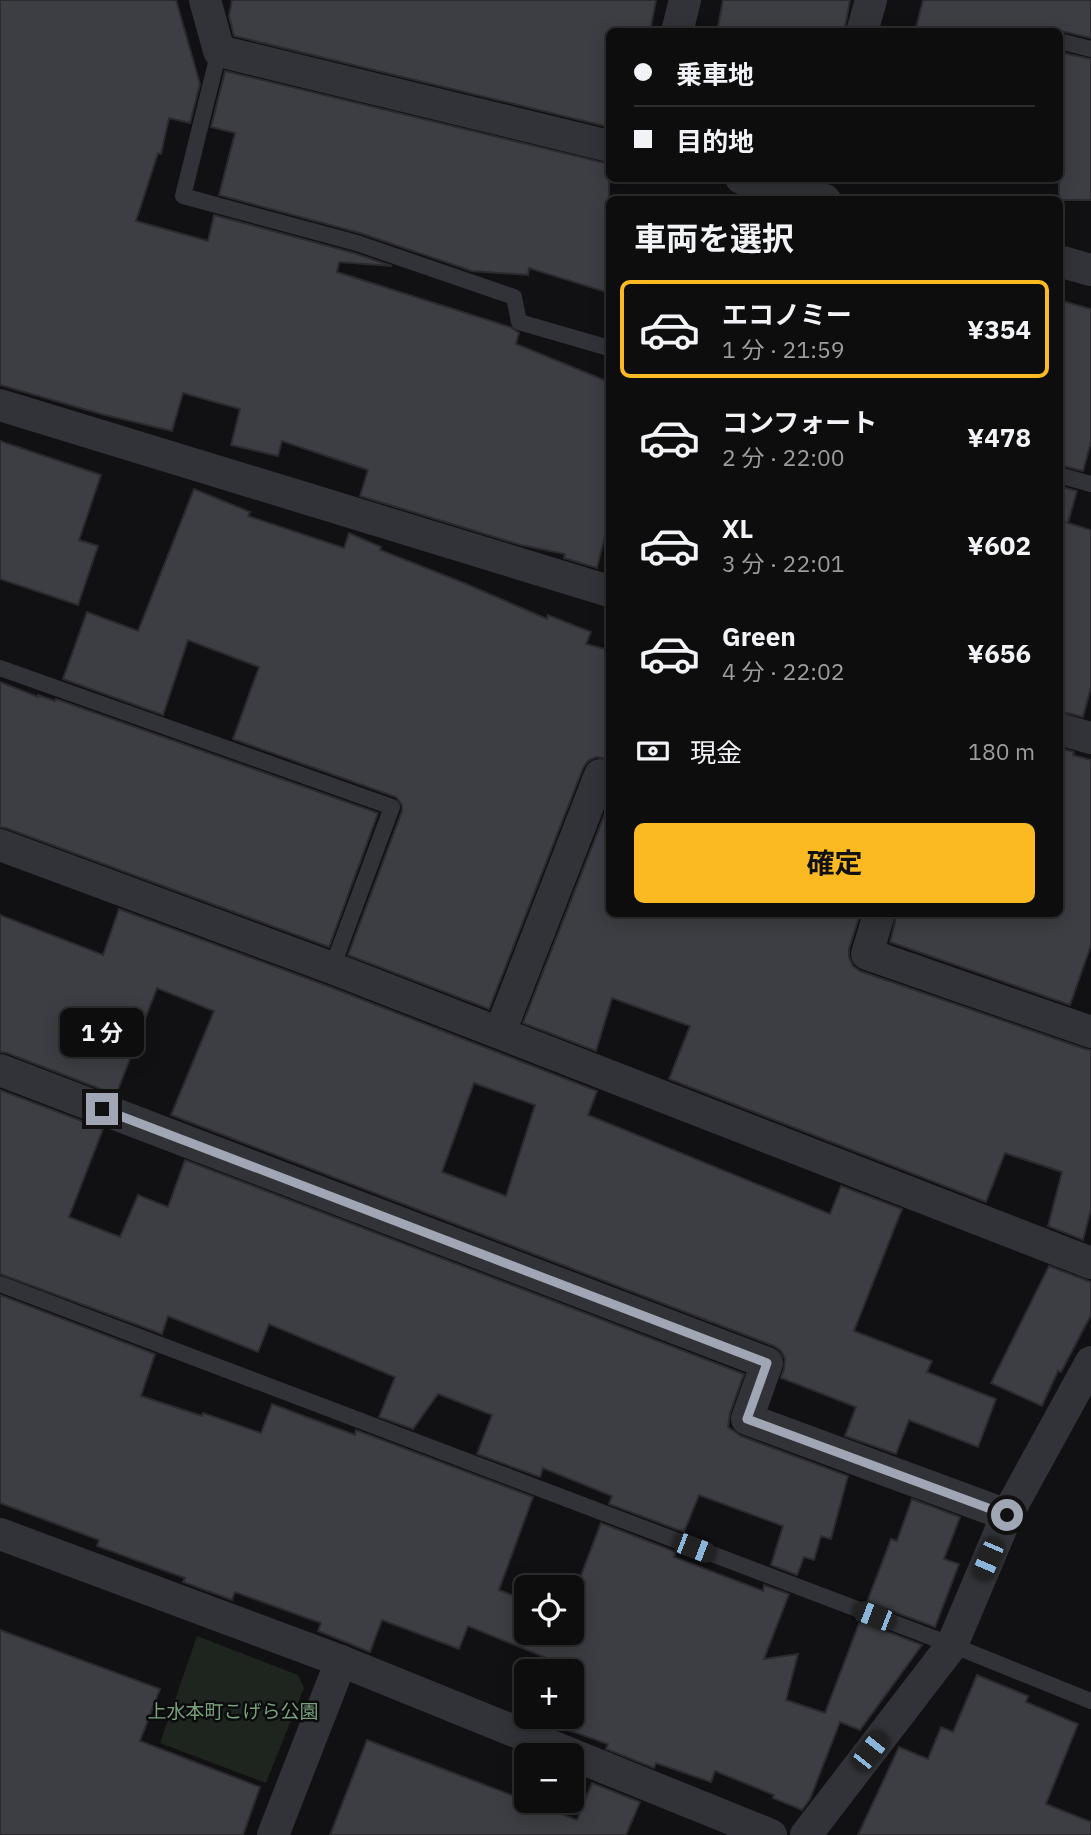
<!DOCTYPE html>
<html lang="ja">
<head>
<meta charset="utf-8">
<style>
	body { margin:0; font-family:"IBM Plex Sans","Noto Sans JP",sans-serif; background:#1b1b1c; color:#f1f3f6; height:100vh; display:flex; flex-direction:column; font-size:26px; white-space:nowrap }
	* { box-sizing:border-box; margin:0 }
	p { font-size:23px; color:#9a9c9e }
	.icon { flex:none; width:38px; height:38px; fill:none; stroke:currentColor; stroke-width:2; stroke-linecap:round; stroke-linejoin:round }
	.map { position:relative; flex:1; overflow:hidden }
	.sheet { position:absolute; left:606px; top:196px; width:457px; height:721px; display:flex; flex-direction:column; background:#0d0d0e; border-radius:10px; box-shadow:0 4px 18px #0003,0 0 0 2px #2d2d2e }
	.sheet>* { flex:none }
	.banner { position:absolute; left:606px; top:28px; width:457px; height:154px; border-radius:10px; box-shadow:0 4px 18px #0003,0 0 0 2px #2d2d2e; display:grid; align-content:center; height:154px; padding:0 28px; background:#0d0d0e }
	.buttons { position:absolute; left:514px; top:1575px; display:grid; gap:14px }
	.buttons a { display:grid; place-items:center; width:70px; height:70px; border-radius:10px; background:#0d0d0e; box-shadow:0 4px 18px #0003,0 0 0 2px #2d2d2e; font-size:35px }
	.end { position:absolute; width:32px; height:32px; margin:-16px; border:9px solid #a1a6b4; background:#111; box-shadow:0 0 0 4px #111 }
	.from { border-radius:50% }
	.bubble { position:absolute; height:49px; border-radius:10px; background:#0d0d0e; box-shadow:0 4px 18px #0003,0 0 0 2px #2d2d2e; font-size:23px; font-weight:700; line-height:49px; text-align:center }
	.car { position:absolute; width:21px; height:42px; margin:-21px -10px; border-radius:9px; box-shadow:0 0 5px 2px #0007; background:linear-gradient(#222 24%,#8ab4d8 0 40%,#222 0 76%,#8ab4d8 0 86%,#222 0) }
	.banner b { display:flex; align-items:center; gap:24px; height:66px; font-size:26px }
	.banner b+b { border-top:2px solid #2d2d2e }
	.banner i { width:18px; height:18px; background:#f1f3f6 }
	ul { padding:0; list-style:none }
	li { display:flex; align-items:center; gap:21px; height:98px; margin:0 14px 10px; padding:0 14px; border:4px solid transparent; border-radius:10px }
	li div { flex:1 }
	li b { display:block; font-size:26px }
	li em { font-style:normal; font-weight:700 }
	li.selected { border-color:#fbba21 }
	li>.icon { width:63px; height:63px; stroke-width:1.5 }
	h2 { padding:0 28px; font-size:32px; line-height:84px }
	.pay { display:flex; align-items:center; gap:18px; height:77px; padding:0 28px; font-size:26px }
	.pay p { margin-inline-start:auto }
	.primary-button { display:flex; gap:14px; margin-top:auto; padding:14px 28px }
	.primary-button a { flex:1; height:80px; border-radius:10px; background:#fbba21; color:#111; font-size:28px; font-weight:700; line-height:80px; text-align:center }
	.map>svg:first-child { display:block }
</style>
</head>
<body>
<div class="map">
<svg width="1091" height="1835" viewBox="0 0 1091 1835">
	<rect width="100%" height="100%" fill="#111113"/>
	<path fill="#1d251e" d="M197,1636L298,1675L304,1688L266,1783L160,1743Z"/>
	<g fill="#3d3e43" stroke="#2b2b2f" stroke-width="2" fill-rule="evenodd">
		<path d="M0,0H176L200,84L190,123L169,118L161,154L158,153L136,221L208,241L214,215L354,253L392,266L339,262L337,272L510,327L519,333L516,344L609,382V520L597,568L564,558L565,554L521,545L360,496L368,470L282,441L278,456L231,445L240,409L183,393L172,431L101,414L0,385Z"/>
		<path d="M232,0H656L650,32H609V127L234,36L229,16Z"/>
		<path d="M723,0H850L844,32H717Z"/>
		<path d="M923,0H1091V38L1061,31L915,32Z"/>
		<path d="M1059,52L1091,59V200H1059Z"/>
		<path d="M225,71L609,164V293L529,268L528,275L472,271L360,233L219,195L235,133L211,127Z"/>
		<path d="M1059,300L1091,309V442L1083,471L1059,465Z"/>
		<path d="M0,441L101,475L79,540L98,546L78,605L0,579Z"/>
		<path d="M1059,486L1077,491L1068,523L1065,522L1091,530V687L1083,717L1059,711Z"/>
		<path d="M194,489L250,512L248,516L344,548L349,533L381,547L380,550L464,583L547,619L548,615L591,632L586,644L609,650V759L596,757L588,761L583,768L489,1009L348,955L402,811V805L396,797L233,739L259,667L188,640L163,715L63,679L87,612L138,631Z"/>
		<path d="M0,682L38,697V695L55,701L56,699L378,813L329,947L6,828L0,827Z"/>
		<path d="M1059,748L1074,752L1073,755L1091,760V945L1070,1005L890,942L897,914H1059Z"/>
		<path d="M609,803V914H860L849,949V957L853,966L860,971L1085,1049L1091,1050V1209L1083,1240L1048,1226L1062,1172L1005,1153L986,1202L669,1079L690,1026L612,998L596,1051L523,1023Z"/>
		<path d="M119,909L325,985L597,1091L588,1115L830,1214L841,1186L902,1209L854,1331L932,1361L927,1372L996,1399L978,1447L909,1420L896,1454L845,1436L856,1407L781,1378L784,1369L785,1359L781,1351L774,1346L171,1115L214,1011L157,988L116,1095L7,1053L0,1052V915L103,955ZM474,1083L535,1105L506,1196L442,1172Z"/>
		<path d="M0,1090L103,1129L69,1217L120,1237L138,1195L168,1207L185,1160L744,1374L730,1413L728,1427L741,1436L848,1476L831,1539L821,1536L814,1560L804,1557L797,1575L771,1565L783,1526L699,1495L684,1532L609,1504L612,1496L543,1468L540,1477L477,1454L492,1415L438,1394L413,1429L379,1417L395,1377L269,1324L258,1352L168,1316L162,1334L0,1274Z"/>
		<path d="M1049,1266L1091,1282V1315L1061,1372L1058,1371L1042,1406L991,1383Z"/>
		<path d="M0,1295L155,1354L141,1396L202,1416L203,1413L261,1433L272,1404L355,1435L356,1430L533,1497L499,1590L527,1601V1633H572V1599L601,1523L676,1552L674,1557L763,1591L764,1585L789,1594L764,1659L798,1654L786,1700L825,1713L860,1621L922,1645L860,1730L840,1722L810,1799L802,1810L773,1798L774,1795L715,1771L711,1782L656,1763L654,1768L606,1749L608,1744L539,1720L540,1717H572V1671H555L558,1663L554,1661L468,1626L459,1649L382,1620L370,1652L318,1631L321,1623L235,1592L232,1600L183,1582L185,1578L97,1546L99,1540L0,1503Z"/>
		<path d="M912,1499L960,1517L944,1559L959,1564L935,1627L867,1602L891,1539L897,1541Z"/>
		<path d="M0,1630L160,1689L140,1741L260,1787L243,1835H0Z"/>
		<path d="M977,1675L1028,1696L1026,1702L1078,1724L1046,1804L1091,1822V1835H858L899,1747L928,1759L941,1727L953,1732Z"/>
		<path d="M367,1740L577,1820L592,1783L640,1802L626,1835H330Z"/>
	</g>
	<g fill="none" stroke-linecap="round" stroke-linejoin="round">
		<g stroke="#323338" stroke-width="16">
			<path d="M1059,41L1091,49"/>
			<path d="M219,51L183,196L357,243L514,297L519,322L609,348"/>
			<path d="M1059,475L1091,484"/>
			<path d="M0,668L392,807L332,968"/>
			<path d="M0,1284L952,1645L1091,1701"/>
		</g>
		<g stroke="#323338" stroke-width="32">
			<path d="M205,0L219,51L609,146"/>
			<path d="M677,32L685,0"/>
			<path d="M862,32L871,0"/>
			<path d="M741,178L825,200"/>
			<path d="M1059,261L1091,270"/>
			<path d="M0,405L609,591"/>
			<path d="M1059,729L1091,738"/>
			<path d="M0,845L332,968L1091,1263"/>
			<path d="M879,914L867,954L1091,1032"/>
			<path d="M500,1032L600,775L609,778"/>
			<path d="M0,1070L767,1363L747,1419L1007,1515"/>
			<path d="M0,1534L341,1661L771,1835"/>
			<path d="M273,1835L341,1661"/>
			<path d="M806,1835L952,1645L1007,1515L1091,1362"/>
		</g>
	</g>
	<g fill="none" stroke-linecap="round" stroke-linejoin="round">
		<path stroke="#a1a6b4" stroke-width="9" d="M102,1109L767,1363L747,1419L1007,1515"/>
	</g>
	<g text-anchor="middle" stroke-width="5" stroke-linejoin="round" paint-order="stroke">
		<g font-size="19" fill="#77a07b" stroke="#0c0c0e">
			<text x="233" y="1718">上水本町こげら公園</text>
		</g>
	</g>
</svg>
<div class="buttons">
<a><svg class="icon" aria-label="locate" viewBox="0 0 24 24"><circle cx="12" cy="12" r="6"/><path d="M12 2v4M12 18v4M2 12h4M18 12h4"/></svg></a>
<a>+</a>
<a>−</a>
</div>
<i class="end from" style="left:1007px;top:1515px"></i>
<i class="end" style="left:102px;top:1109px"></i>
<div class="bubble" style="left:60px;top:1008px;width:84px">1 分</div>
<i class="car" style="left:694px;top:1548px;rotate:111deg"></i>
<i class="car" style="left:988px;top:1559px;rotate:203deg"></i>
<i class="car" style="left:874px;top:1616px;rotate:291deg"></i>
<i class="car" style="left:870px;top:1751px;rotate:38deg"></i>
<div class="banner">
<b><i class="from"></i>乗車地</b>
<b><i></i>目的地</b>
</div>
<section class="sheet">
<h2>車両を選択</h2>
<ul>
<li class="selected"><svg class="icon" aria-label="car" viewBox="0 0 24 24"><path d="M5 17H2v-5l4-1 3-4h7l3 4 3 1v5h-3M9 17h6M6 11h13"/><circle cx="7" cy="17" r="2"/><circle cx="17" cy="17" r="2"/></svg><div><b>エコノミー</b><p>1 分 · 21:59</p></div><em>¥354</em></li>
<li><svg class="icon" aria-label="car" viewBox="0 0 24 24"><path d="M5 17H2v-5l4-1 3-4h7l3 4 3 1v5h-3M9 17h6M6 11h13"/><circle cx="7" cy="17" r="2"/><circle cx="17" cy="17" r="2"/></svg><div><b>コンフォート</b><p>2 分 · 22:00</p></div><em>¥478</em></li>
<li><svg class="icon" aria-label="car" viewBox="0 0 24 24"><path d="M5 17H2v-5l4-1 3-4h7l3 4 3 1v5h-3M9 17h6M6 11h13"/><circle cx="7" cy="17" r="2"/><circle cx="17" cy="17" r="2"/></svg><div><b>XL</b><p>3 分 · 22:01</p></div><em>¥602</em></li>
<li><svg class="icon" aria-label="car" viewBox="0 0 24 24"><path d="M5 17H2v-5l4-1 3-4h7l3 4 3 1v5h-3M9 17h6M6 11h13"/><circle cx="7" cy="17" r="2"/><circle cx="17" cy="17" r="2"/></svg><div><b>Green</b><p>4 分 · 22:02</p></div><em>¥656</em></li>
</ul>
<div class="pay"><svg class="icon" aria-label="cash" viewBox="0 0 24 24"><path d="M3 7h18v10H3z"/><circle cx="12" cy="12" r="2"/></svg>現金<p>180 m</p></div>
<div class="primary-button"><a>確定</a></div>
</section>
</div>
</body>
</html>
